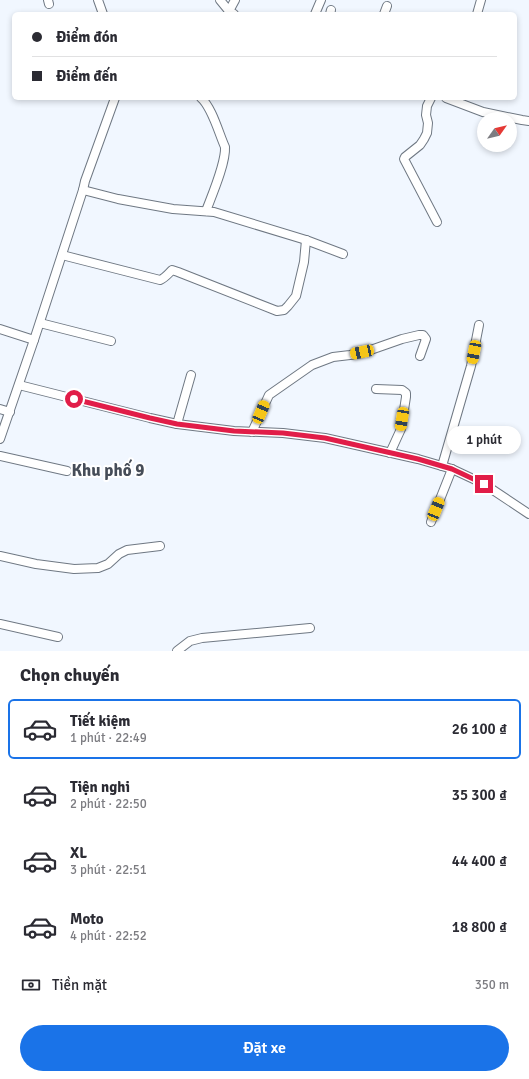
<!DOCTYPE html>
<html lang="vi">
<head>
<meta charset="utf-8">
<style>
	body { margin:0; font-family:Signika,sans-serif; background:#f2f2f3; color:#2b2b33; height:100vh; display:flex; flex-direction:column; font-size:15px; white-space:nowrap }
	* { box-sizing:border-box; margin:0 }
	p { font-size:13px; color:#7c7c81 }
	.icon { flex:none; width:22px; height:22px; fill:none; stroke:currentColor; stroke-width:2; stroke-linecap:round; stroke-linejoin:round }
	.map { position:relative; height:651px; overflow:hidden }
	.drawer { display:flex; flex-direction:column; background:#fff; flex:1 }
	.drawer>* { flex:none }
	.guide { position:absolute; left:12px; top:12px; width:505px; height:88px; border-radius:6px; box-shadow:0 2px 6px #0003; display:grid; align-content:center; height:88px; padding:0 20px; background:#fff }
	.needle { width:26px; rotate:56deg }
	.controls { position:absolute; left:477px; top:112px; display:grid; gap:8px }
	.controls a { display:grid; place-items:center; width:40px; height:40px; border-radius:50%; background:#fff; box-shadow:0 2px 6px #0003; font-size:20px }
	.end { position:absolute; width:18px; height:18px; margin:-9px; border:5px solid #e11d48; background:#fff; box-shadow:0 0 0 2px #fff }
	.from { border-radius:50% }
	.bubble { position:absolute; height:28px; border-radius:14px; background:#fff; box-shadow:0 2px 6px #0003; font-size:13px; font-weight:600; line-height:28px; text-align:center }
	.car { position:absolute; width:12px; height:24px; margin:-12px -6px; border-radius:5px; box-shadow:0 0 3px 1px #0007; background:linear-gradient(#f5c518 24%,#345 0 40%,#f5c518 0 76%,#345 0 86%,#f5c518 0) }
	.guide b { display:flex; align-items:center; gap:14px; height:38px; font-size:15px }
	.guide b+b { border-top:1px solid #e1e1e2 }
	.guide i { width:10px; height:10px; background:#2b2b33 }
	ul { padding:0; list-style:none }
	li { display:flex; align-items:center; gap:12px; height:60px; margin:0 8px 6px; padding:0 12px; border:2px solid transparent; border-radius:6px }
	li div { flex:1 }
	li b { display:block; font-size:15px }
	li em { font-style:normal; font-weight:600 }
	li.active { border-color:#1a73e8 }
	li>.icon { width:36px; height:36px; stroke-width:1.5 }
	h2 { padding:0 20px; font-size:18px; line-height:48px }
	.pay { display:flex; align-items:center; gap:10px; height:44px; padding:0 20px; font-size:15px }
	.pay p { margin-inline-start:auto }
	.action { display:flex; gap:8px; margin-top:auto; padding:8px 20px }
	.action a { flex:1; height:46px; border-radius:24px; background:#1a73e8; color:#fff; font-size:16px; font-weight:600; line-height:46px; text-align:center }
	.map>svg:first-child { display:block }
</style>
</head>
<body>
<div class="map">
<svg width="529" height="651" viewBox="0 0 529 651">
	<rect width="100%" height="100%" fill="#f1f7ff"/>
	<g fill="none" stroke-linecap="round" stroke-linejoin="round">
		<defs>
			<g id="minor">
				<path d="M48,0L49,4"/>
				<path d="M98,0L103,14"/>
				<path d="M220,0L229,11L234,14"/>
				<path d="M229,11L235,0"/>
				<path d="M315,14L321,0"/>
				<path d="M330,14L331,10"/>
				<path d="M384,14L387,6"/>
				<path d="M477,14L481,0"/>
				<path d="M201,98C212,107 219,134 225,147C226,163 212,195 206,211"/>
				<path d="M431,98L427,106L426,115L428,123L427,133L424,139L420,145L405,157L404,159L437,222"/>
				<path d="M446,98L483,112L522,120L529,121"/>
				<path d="M83,190L118,199L173,209L214,212L306,240L343,254"/>
				<path d="M62,255L160,280C165,278 168,274 172,270L178,272L277,311L284,310L288,306L296,296L304,262L306,240"/>
				<path d="M40,323L111,341"/>
				<path d="M0,329L34,340"/>
				<path d="M19,385L150,418L177,424L234,431L283,433L325,438L418,459L452,469L484,484L529,514"/>
				<path d="M376,389L402,390L406,393V397L401,429L390,453"/>
				<path d="M0,409L10,412"/>
				<path d="M177,424L191,375"/>
				<path d="M252,432L269,395L312,365L333,357L350,355L362,353L402,339L419,335H423L426,339L420,356"/>
				<path d="M0,439L34,340L83,190L85,181L115,98"/>
				<path d="M0,456L67,471"/>
				<path d="M442,466L471,366L479,325"/>
				<path d="M431,522L452,469"/>
				<path d="M0,556L36,564L74,569L98,568L108,564L119,554L127,550L160,546"/>
				<path d="M0,624L58,637"/>
				<path d="M177,651L190,641L202,638L310,628"/>
			</g>
		</defs>
		<use href="#minor" stroke="#6f7883" stroke-width="10"/>
		<use href="#minor" stroke="#fff" stroke-width="8"/>
	</g>
	<g fill="none" stroke-linecap="round" stroke-linejoin="round">
		<path stroke="#e11d48" stroke-width="5" d="M74,399L150,418L177,424L234,431L283,433L325,438L418,459L452,469L484,484"/>
	</g>
	<g text-anchor="middle" stroke-width="4" stroke-linejoin="round" paint-order="stroke">
		<g font-size="17" font-weight="bold" fill="#464d58" stroke="#fff">
			<text x="108" y="476">Khu phố 9</text>
		</g>
	</g>
</svg>
<div class="controls">
<a><svg class="needle" viewBox="-14 -14 28 28"><path d="M0-13l5 13h-10z" fill="#e53935"/><path d="M0 13l5-13h-10z" fill="#7c7c81"/></svg></a>
</div>
<i class="end from" style="left:74px;top:399px"></i>
<i class="end" style="left:484px;top:484px"></i>
<div class="bubble" style="left:447px;top:426px;width:74px">1 phút</div>
<i class="car" style="left:362px;top:352px;rotate:258deg"></i>
<i class="car" style="left:474px;top:352px;rotate:191deg"></i>
<i class="car" style="left:261px;top:412px;rotate:23deg"></i>
<i class="car" style="left:402px;top:419px;rotate:189deg"></i>
<i class="car" style="left:436px;top:509px;rotate:22deg"></i>
<div class="guide">
<b><i class="from"></i>Điểm đón</b>
<b><i></i>Điểm đến</b>
</div>
</div>
<section class="drawer">
<h2>Chọn chuyến</h2>
<ul>
<li class="active"><svg class="icon" aria-label="car" viewBox="0 0 24 24"><path d="M5 17H2v-5l4-1 3-4h7l3 4 3 1v5h-3M9 17h6M6 11h13"/><circle cx="7" cy="17" r="2"/><circle cx="17" cy="17" r="2"/></svg><div><b>Tiết kiệm</b><p>1 phút · 22:49</p></div><em>26 100 ₫</em></li>
<li><svg class="icon" aria-label="car" viewBox="0 0 24 24"><path d="M5 17H2v-5l4-1 3-4h7l3 4 3 1v5h-3M9 17h6M6 11h13"/><circle cx="7" cy="17" r="2"/><circle cx="17" cy="17" r="2"/></svg><div><b>Tiện nghi</b><p>2 phút · 22:50</p></div><em>35 300 ₫</em></li>
<li><svg class="icon" aria-label="car" viewBox="0 0 24 24"><path d="M5 17H2v-5l4-1 3-4h7l3 4 3 1v5h-3M9 17h6M6 11h13"/><circle cx="7" cy="17" r="2"/><circle cx="17" cy="17" r="2"/></svg><div><b>XL</b><p>3 phút · 22:51</p></div><em>44 400 ₫</em></li>
<li><svg class="icon" aria-label="car" viewBox="0 0 24 24"><path d="M5 17H2v-5l4-1 3-4h7l3 4 3 1v5h-3M9 17h6M6 11h13"/><circle cx="7" cy="17" r="2"/><circle cx="17" cy="17" r="2"/></svg><div><b>Moto</b><p>4 phút · 22:52</p></div><em>18 800 ₫</em></li>
</ul>
<div class="pay"><svg class="icon" aria-label="cash" viewBox="0 0 24 24"><path d="M3 7h18v10H3z"/><circle cx="12" cy="12" r="2"/></svg>Tiền mặt<p>350 m</p></div>
<div class="action"><a>Đặt xe</a></div>
</section>
</body>
</html>
